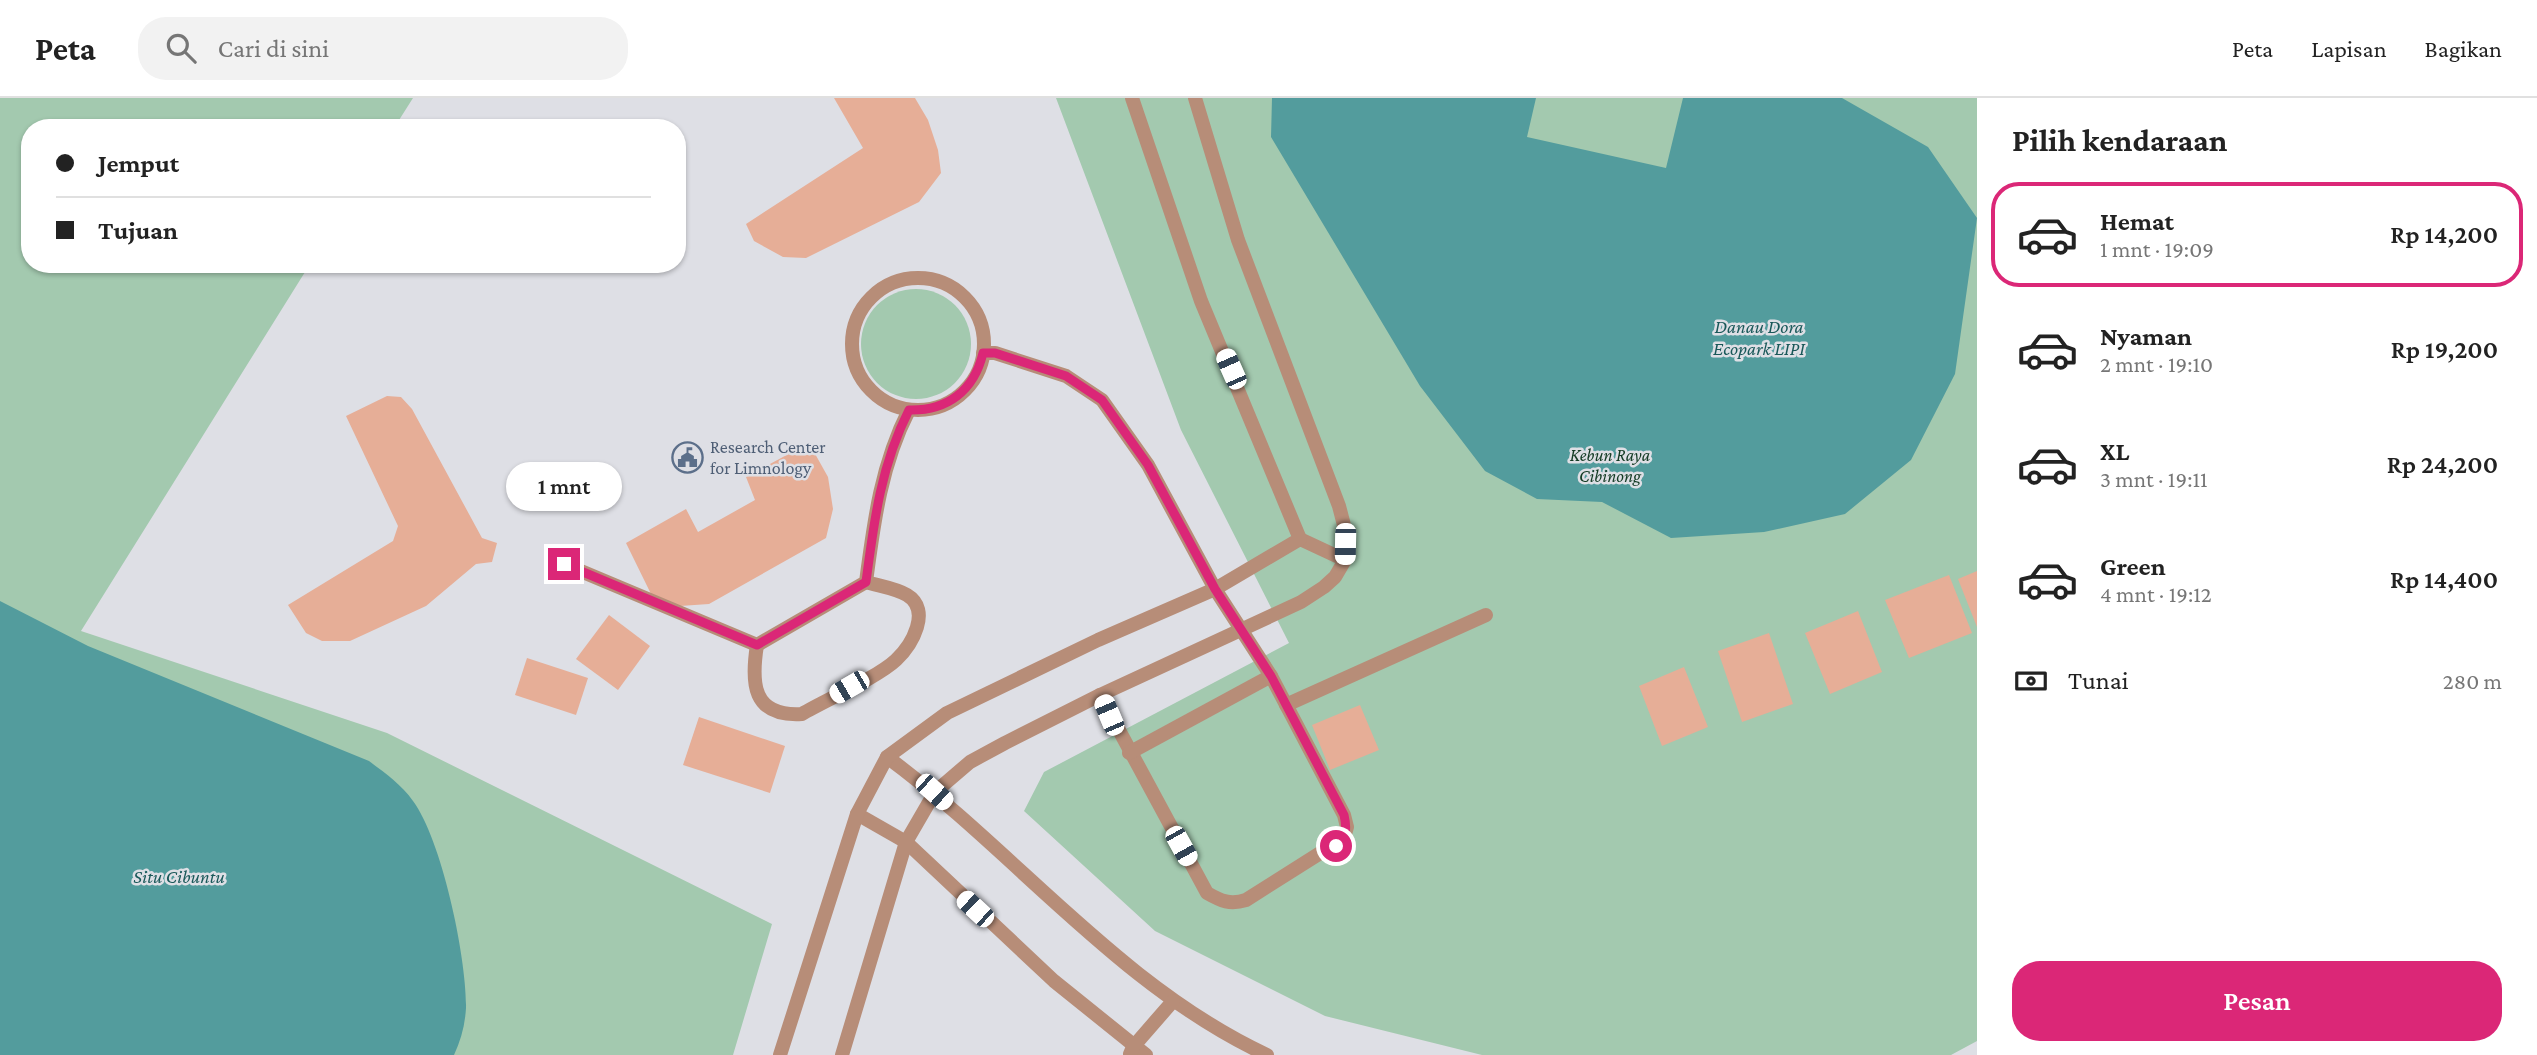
<!DOCTYPE html>
<html lang="id">
<head>
<meta charset="utf-8">
<style>
	body { margin:0; font-family:"Crimson Pro",serif; background:#f2f2f2; color:#222; height:100vh; display:flex; flex-direction:column; font-size:26px; white-space:nowrap }
	* { box-sizing:border-box; margin:0 }
	p { font-size:23px; color:#767676 }
	.icon { flex:none; width:38px; height:38px; fill:none; stroke:currentColor; stroke-width:2; stroke-linecap:round; stroke-linejoin:round }
	.map { position:relative; flex:1; overflow:hidden }
	.drawer { display:flex; flex-direction:column; background:#fff; width:560px }
	.drawer>* { flex:none }
	.hud { position:absolute; left:21px; top:21px; width:665px; height:154px; border-radius:28px; box-shadow:0 2px 5px #0004; display:grid; align-content:center; height:154px; padding:0 35px; background:#fff }
	.end { position:absolute; width:32px; height:32px; margin:-16px; border:9px solid #db2777; background:#fff; box-shadow:0 0 0 4px #fff }
	.from { border-radius:50% }
	.bubble { position:absolute; height:49px; border-radius:24px; background:#fff; box-shadow:0 2px 5px #0004; font-size:23px; font-weight:600; line-height:49px; text-align:center }
	.car { position:absolute; width:21px; height:42px; margin:-21px -10px; border-radius:9px; box-shadow:0 0 5px 2px #0007; background:linear-gradient(#fff 24%,#345 0 40%,#fff 0 76%,#345 0 86%,#fff 0) }
	.hud b { display:flex; align-items:center; gap:24px; height:66px; font-size:26px }
	.hud b+b { border-top:2px solid #e0e0e0 }
	.hud i { width:18px; height:18px; background:#222 }
	ul { padding:0; list-style:none }
	li { display:flex; align-items:center; gap:21px; height:105px; margin:0 14px 10px; padding:0 21px; border:4px solid transparent; border-radius:28px }
	li div { flex:1 }
	li b { display:block; font-size:26px }
	li em { font-style:normal; font-weight:600 }
	li.selected { border-color:#db2777 }
	li>.icon { width:63px; height:63px; stroke-width:1.5 }
	h2 { padding:0 35px; font-size:32px; line-height:84px }
	.pay { display:flex; align-items:center; gap:18px; height:77px; padding:0 35px; font-size:26px }
	.pay p { margin-inline-start:auto }
	.cta { display:flex; gap:14px; margin-top:auto; padding:14px 35px }
	.cta a { flex:1; height:80px; border-radius:28px; background:#db2777; color:#fff; font-size:28px; font-weight:600; line-height:80px; text-align:center }
	header { display:flex; align-items:center; gap:42px; box-sizing:border-box; height:98px; padding:0 35px; background:#fff; border-bottom:2px solid #e0e0e0 }
	header strong { font-size:33px }
	nav { display:flex; gap:38px; margin-inline-start:auto; font-size:24px }
	.search { width:490px; height:63px; background:#f2f2f2; display:flex; align-items:center; gap:18px; box-sizing:border-box; padding:0 24px; border-radius:28px; color:#767676; font-size:26px }
	main { display:flex; flex:1; min-height:0 }
	.map>svg:first-child { display:block }
</style>
</head>
<body>
<header>
<strong>Peta</strong>
<div class="search"><svg class="icon" aria-label="search" viewBox="0 0 24 24"><circle cx="10" cy="10" r="6"/><path d="M15 15l6 6"/></svg>Cari di sini</div>
<nav><a>Peta</a><a>Lapisan</a><a>Bagikan</a></nav>
</header>
<main>
<div class="map">
<svg width="1977" height="957" viewBox="0 0 1977 957">
	<rect width="100%" height="100%" fill="#dedfe5"/>
	<g fill="#a3c9af">
		<path d="M0,0H413L394,30H30V166H310L81,533L387,635L772,826L733,957H0Z"/>
		<path d="M1056,0H1977V943L1951,957H1482L1325,918L1155,833L1024,713L1044,674L1289,545L1181,332Z"/>
		<circle cx="916" cy="246" r="55"/>
	</g>
	<g fill="#539c9d">
		<path d="M1272,0H1536L1527,39L1666,70L1683,0H1842L1928,49L1977,120L1955,276L1911,362L1845,416L1764,434L1671,440L1602,404L1537,401L1485,373L1420,288L1271,39Z"/>
		<path d="M0,503L88,548L369,663C385,675 402,687 413,703C442,742 467,861 466,910C465,927 461,942 454,957H0Z"/>
	</g>
	<g fill="#e6ae97">
		<path d="M834,0H915L928,22L938,52L941,75L919,104L806,160L783,159L754,143L746,126L863,50Z"/>
		<path d="M387,298L401,299L412,311L482,440L497,445L492,464L476,466L426,508L350,543H322L306,535L288,507L393,443L398,428L346,318Z"/>
		<path d="M809,345L828,379L833,411L826,440L709,506L680,508L651,496L626,445L686,411L698,434L755,402L746,379Z"/>
		<path d="M1977,473V529L1958,481Z"/>
		<path d="M1949,477L1972,535L1909,560L1885,502Z"/>
		<path d="M1858,513L1882,574L1830,596L1805,535Z"/>
		<path d="M609,517L650,548L618,592L576,561Z"/>
		<path d="M1769,535L1793,606L1742,624L1718,553Z"/>
		<path d="M527,560L588,580L576,617L515,597Z"/>
		<path d="M1684,569L1708,629L1662,648L1639,588Z"/>
		<path d="M1360,607L1379,652L1330,672L1312,627Z"/>
		<path d="M699,619L785,648L770,695L683,667Z"/>
	</g>
	<g fill="none" stroke-linecap="round" stroke-linejoin="round">
		<g stroke="#b78d78" stroke-width="14">
			<circle cx="918" cy="246" r="66"/>
			<path d="M983,255H995L1066,278L1102,302L1148,367L1215,491L1271,578L1344,717L1347,729L1344,740L1246,802C1230,807 1221,803 1207,795L1100,597"/>
			<path d="M1300,441L1345,462"/>
			<path d="M564,466L757,547L866,484C874,423 881,367 909,312"/>
			<path d="M757,547C751,585 752,619 802,616C826,602 878,579 896,562C912,547 932,512 907,497C895,490 879,488 866,484"/>
			<path d="M1286,607L1486,517"/>
			<path d="M1129,655L1271,578"/>
			<path d="M887,659C1016,754 1119,888 1267,957"/>
			<path d="M857,716L906,744L1054,883L1146,957"/>
			<path d="M1130,956L1133,949L1173,903"/>
			<path d="M780,957L857,716L887,659L947,615L1098,542L1215,491L1300,441L1201,203L1132,0"/>
			<path d="M842,957L906,744L935,694L970,664L1005,645L1100,597L1301,504L1324,489L1335,479L1345,462V431L1339,408L1238,142L1195,0"/>
		</g>
	</g>
	<g fill="none" stroke-linecap="round" stroke-linejoin="round">
		<path stroke="#db2777" stroke-width="9" d="M564,466L757,547L866,484C874,423 881,367 909,312C947,313 974,293 983,255H995L1066,278L1102,302L1148,367L1215,491L1271,578L1344,717C1347,730 1347,738 1336,748"/>
	</g>
	<defs>
		<symbol id="civic-ring" viewBox="-11 -11 22 22"><circle r="9.5" fill="#dedfe5" stroke="#5c6f8a" stroke-width="1.5"/><path d="M-.6-6.5H3V-4.5H.6V-3L4-1V1h2V6H-6V1h2V-1L-.6-3ZM-1.2 2.5V6h2.4V2.5Z" fill="#5c6f8a"/></symbol>
	</defs>
	<g fill-rule="evenodd">
		<use href="#civic-ring" x="670" y="342" width="35" height="35"/>
	</g>
	<g text-anchor="middle" stroke-width="5" stroke-linejoin="round" paint-order="stroke">
		<g font-size="18" fill="#4e5e75" stroke="#dedfe5" text-anchor="start">
			<text x="710" y="355">Research Center<tspan x="710" dy="21">for Limnology</tspan></text>
		</g>
		<g font-size="18" font-style="italic" fill="#123a23" stroke="#dedfe5">
			<text x="1610" y="363">Kebun Raya<tspan x="1610" dy="21">Cibinong</tspan></text>
		</g>
		<g font-size="19" font-style="italic" fill="#195859" stroke="#dedfe5">
			<text x="1759" y="235">Danau Dora<tspan x="1759" dy="22">Ecopark LIPI</tspan></text>
			<text x="179" y="785">Situ Cibuntu</text>
		</g>
	</g>
</svg>
<i class="end from" style="left:1336px;top:748px"></i>
<i class="end" style="left:564px;top:466px"></i>
<div class="bubble" style="left:506px;top:364px;width:116px">1 mnt</div>
<i class="car" style="left:1231px;top:271px;rotate:336deg"></i>
<i class="car" style="left:1345px;top:446px;rotate:181deg"></i>
<i class="car" style="left:849px;top:589px;rotate:240deg"></i>
<i class="car" style="left:1109px;top:617px;rotate:337deg"></i>
<i class="car" style="left:934px;top:694px;rotate:132deg"></i>
<i class="car" style="left:1181px;top:748px;rotate:151deg"></i>
<i class="car" style="left:975px;top:811px;rotate:313deg"></i>
<div class="hud">
<b><i class="from"></i>Jemput</b>
<b><i></i>Tujuan</b>
</div>
</div>
<section class="drawer">
<h2>Pilih kendaraan</h2>
<ul>
<li class="selected"><svg class="icon" aria-label="car" viewBox="0 0 24 24"><path d="M5 17H2v-5l4-1 3-4h7l3 4 3 1v5h-3M9 17h6M6 11h13"/><circle cx="7" cy="17" r="2"/><circle cx="17" cy="17" r="2"/></svg><div><b>Hemat</b><p>1 mnt · 19:09</p></div><em>Rp 14,200</em></li>
<li><svg class="icon" aria-label="car" viewBox="0 0 24 24"><path d="M5 17H2v-5l4-1 3-4h7l3 4 3 1v5h-3M9 17h6M6 11h13"/><circle cx="7" cy="17" r="2"/><circle cx="17" cy="17" r="2"/></svg><div><b>Nyaman</b><p>2 mnt · 19:10</p></div><em>Rp 19,200</em></li>
<li><svg class="icon" aria-label="car" viewBox="0 0 24 24"><path d="M5 17H2v-5l4-1 3-4h7l3 4 3 1v5h-3M9 17h6M6 11h13"/><circle cx="7" cy="17" r="2"/><circle cx="17" cy="17" r="2"/></svg><div><b>XL</b><p>3 mnt · 19:11</p></div><em>Rp 24,200</em></li>
<li><svg class="icon" aria-label="car" viewBox="0 0 24 24"><path d="M5 17H2v-5l4-1 3-4h7l3 4 3 1v5h-3M9 17h6M6 11h13"/><circle cx="7" cy="17" r="2"/><circle cx="17" cy="17" r="2"/></svg><div><b>Green</b><p>4 mnt · 19:12</p></div><em>Rp 14,400</em></li>
</ul>
<div class="pay"><svg class="icon" aria-label="cash" viewBox="0 0 24 24"><path d="M3 7h18v10H3z"/><circle cx="12" cy="12" r="2"/></svg>Tunai<p>280 m</p></div>
<div class="cta"><a>Pesan</a></div>
</section>
</main>
</body>
</html>
